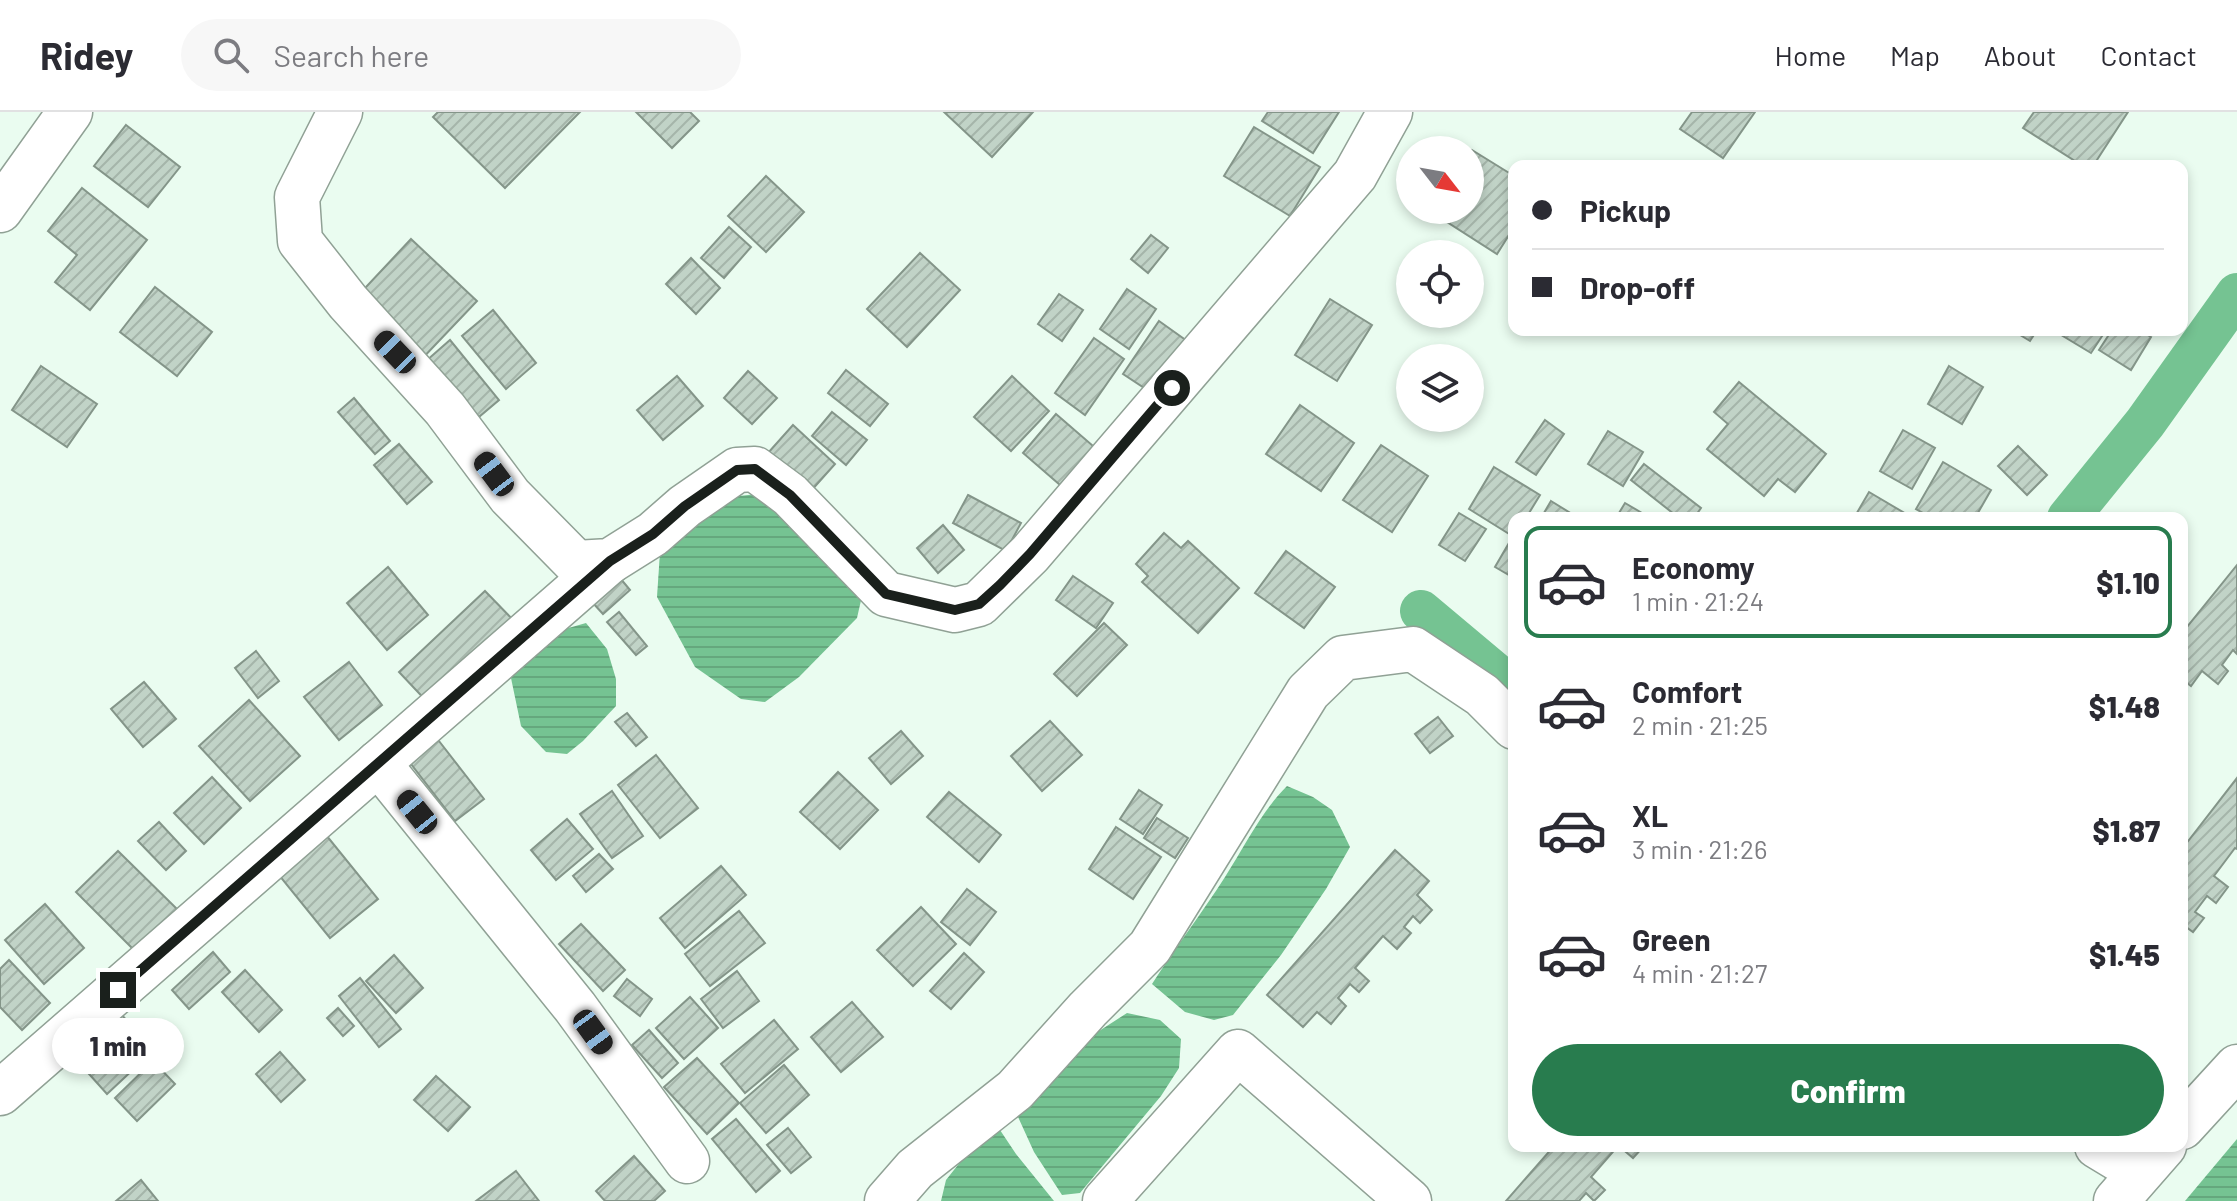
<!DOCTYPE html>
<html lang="en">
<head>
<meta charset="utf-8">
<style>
	body { margin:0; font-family:Barlow,sans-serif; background:#f7f7f7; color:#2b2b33; height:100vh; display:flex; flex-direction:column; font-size:30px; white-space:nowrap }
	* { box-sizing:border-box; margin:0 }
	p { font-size:26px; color:#7c7c81 }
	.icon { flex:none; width:44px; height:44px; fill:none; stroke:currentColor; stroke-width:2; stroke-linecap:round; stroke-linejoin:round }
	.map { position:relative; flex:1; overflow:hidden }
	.drawer { position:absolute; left:1508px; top:400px; width:680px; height:640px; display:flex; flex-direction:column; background:#fff; border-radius:16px; box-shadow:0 4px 12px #0003 }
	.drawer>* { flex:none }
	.top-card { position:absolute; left:1508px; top:48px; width:680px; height:176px; border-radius:16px; box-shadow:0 4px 12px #0003; display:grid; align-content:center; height:176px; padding:0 24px; background:#fff }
	.needle { width:52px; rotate:121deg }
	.buttons { position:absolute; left:1396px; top:24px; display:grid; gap:16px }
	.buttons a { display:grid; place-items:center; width:88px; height:88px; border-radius:50%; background:#fff; box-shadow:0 4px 12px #0003; font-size:40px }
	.end { position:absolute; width:36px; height:36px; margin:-18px; border:10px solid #1a201c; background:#fff; box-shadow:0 0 0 4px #fff }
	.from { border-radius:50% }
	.bubble { position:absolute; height:56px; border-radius:28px; background:#fff; box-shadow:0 4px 12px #0003; font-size:26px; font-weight:800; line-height:56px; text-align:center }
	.car { position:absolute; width:24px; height:48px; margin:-24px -12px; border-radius:10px; box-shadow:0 0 6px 2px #0007; background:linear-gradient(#222 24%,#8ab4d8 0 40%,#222 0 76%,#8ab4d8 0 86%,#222 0) }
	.top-card b { display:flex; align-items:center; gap:28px; height:76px; font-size:30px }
	.top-card b+b { border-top:2px solid #e1e1e2 }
	.top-card i { width:20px; height:20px; background:#2b2b33 }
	ul { padding:14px 0 0; list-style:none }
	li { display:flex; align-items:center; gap:24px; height:112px; margin:0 16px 12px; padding:0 8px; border:4px solid transparent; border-radius:16px }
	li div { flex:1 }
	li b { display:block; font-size:30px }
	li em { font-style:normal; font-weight:800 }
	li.on { border-color:#287c4e }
	li>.icon { width:72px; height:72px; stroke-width:1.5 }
	.cta { display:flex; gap:16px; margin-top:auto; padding:16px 24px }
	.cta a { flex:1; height:92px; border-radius:48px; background:#287c4e; color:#fff; font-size:32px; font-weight:800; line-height:92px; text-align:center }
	header { display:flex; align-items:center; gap:48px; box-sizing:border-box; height:112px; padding:0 40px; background:#fff; border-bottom:2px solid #e1e1e2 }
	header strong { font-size:38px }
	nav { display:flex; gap:44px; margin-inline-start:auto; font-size:28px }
	.search { width:560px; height:72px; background:#f7f7f7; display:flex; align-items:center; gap:20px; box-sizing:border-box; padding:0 28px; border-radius:44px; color:#7c7c81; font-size:30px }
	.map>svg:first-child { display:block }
</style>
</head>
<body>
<header>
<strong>Ridey</strong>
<div class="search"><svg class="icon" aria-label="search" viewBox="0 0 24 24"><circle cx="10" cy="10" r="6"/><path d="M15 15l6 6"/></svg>Search here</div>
<nav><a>Home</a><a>Map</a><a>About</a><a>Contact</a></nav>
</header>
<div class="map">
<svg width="2237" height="1089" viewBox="0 0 2237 1089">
	<defs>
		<pattern id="water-rules" width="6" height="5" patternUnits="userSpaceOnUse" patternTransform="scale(2)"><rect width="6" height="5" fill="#75c392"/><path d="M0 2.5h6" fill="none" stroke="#65a77d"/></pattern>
		<pattern id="building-hatch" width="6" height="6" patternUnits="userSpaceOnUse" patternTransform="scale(2)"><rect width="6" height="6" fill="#c1d3c7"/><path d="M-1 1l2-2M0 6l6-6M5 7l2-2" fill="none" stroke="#a5b5aa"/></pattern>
	</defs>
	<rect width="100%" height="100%" fill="#eafcf0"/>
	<g fill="url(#water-rules)">
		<path d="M758,382L862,484L857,506L799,565L765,590L741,587L695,555L657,485L660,440L720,386Z"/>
		<path d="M586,511L607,537L616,567V594L583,629L567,642L546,640L521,614L511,566L551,521Z"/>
		<path d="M1287,674L1313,685L1332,698L1350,735L1326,777L1281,843L1233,903L1214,908L1185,900L1152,872C1175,836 1202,801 1225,765C1245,734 1261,700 1287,674Z"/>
		<path d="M1127,901L1160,908L1181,927L1179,956L1161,984L1080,1081L1062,1083L1034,1040L1013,994L1051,964L1096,921Z"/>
		<path d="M998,1015L1016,1042L1054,1089H941L946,1068L965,1044Z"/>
		<path d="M2237,1027V1089H2185Z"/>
	</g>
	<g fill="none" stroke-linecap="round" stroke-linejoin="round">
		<g stroke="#75c392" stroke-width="42">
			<path d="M2068,406L2145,311L2237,182"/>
			<path d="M1421,499L1514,577"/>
		</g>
	</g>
	<g fill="url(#building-hatch)" stroke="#849589" stroke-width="2">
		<path d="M438,0H580L505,76L433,5Z"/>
		<path d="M636,0H690L699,9L672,36Z"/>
		<path d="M944,0H1033L992,45Z"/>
		<path d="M1268,0H1339L1313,41L1262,9Z"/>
		<path d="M1692,0H1755L1723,46L1680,17Z"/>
		<path d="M2034,0H2128L2093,54H2083L2023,16Z"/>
		<path d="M126,13L180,55L148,95L94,54Z"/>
		<path d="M1254,15L1320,55L1290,104L1224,64Z"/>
		<path d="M1472,38L1514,64V115L1497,142L1433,101L1434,98H1470V41Z"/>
		<path d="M766,64L804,100L766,140L728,104Z"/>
		<path d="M82,76L147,128L90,198L55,170L77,143L48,119Z"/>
		<path d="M729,115L751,135L724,166L701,146Z"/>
		<path d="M1151,123L1168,136L1148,161L1131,147Z"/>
		<path d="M411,127L477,189L417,252L352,190Z"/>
		<path d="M920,141L960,178L907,235L867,197Z"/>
		<path d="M691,146L720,176L696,202L666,172Z"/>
		<path d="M155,175L212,220L177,264L120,220Z"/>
		<path d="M1127,177L1156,197L1129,237L1100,217Z"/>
		<path d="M1059,182L1083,198L1062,229L1038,212Z"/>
		<path d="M1330,187L1372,213L1337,269L1295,243Z"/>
		<path d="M493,198L536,251L506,277L462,224Z"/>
		<path d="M1159,209L1187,229L1152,281L1123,262Z"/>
		<path d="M2012,218H2037L2030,229Z"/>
		<path d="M2053,218H2106L2091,241Z"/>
		<path d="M2112,218H2139L2151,225L2131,258L2099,238Z"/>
		<path d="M1094,226L1124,247L1085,303L1055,281Z"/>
		<path d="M450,228L499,288L467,315L418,256Z"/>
		<path d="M41,254L97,292L67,335L12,298Z"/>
		<path d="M1949,254L1983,275L1962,312L1928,292Z"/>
		<path d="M846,258L888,292L870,314L828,281Z"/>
		<path d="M748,259L777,286L752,312L724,286Z"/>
		<path d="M677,264L703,294L663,328L637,298Z"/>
		<path d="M1012,264L1049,299L1011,339L974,305Z"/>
		<path d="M1739,270L1826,342L1795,380L1778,367L1764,384L1707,337L1728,312L1714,300Z"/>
		<path d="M354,286L390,329L375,342L338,300Z"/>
		<path d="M1300,293L1354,331L1321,379L1266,342Z"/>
		<path d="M832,300L867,328L846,353L812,324Z"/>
		<path d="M1056,302L1100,340L1067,379L1023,341Z"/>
		<path d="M1545,308L1564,322L1536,363L1516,350Z"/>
		<path d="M793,313L835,352L810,380L768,341Z"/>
		<path d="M1903,318L1935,336L1912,377L1880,359Z"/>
		<path d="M1608,319L1643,340L1623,374L1588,352Z"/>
		<path d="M399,332L432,370L407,392L374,353Z"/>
		<path d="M1381,333L1428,364L1392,420L1343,388Z"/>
		<path d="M2018,334L2047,363L2027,383L1998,354Z"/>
		<path d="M1943,350L1991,378L1975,406H1932L1916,397Z"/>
		<path d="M1644,352L1701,396L1694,406H1679L1631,368Z"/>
		<path d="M1494,355L1540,383L1526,406H1514V425L1469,397Z"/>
		<path d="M1869,380L1913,406H1854Z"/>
		<path d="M968,383L1021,411L1006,439L953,411Z"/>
		<path d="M1551,389L1572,402L1569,406H1541Z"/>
		<path d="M1625,391L1642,401L1639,406H1616Z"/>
		<path d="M1459,401L1486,417L1465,449L1439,433Z"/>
		<path d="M943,413L964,438L938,461L917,436Z"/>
		<path d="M1164,421L1181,436L1188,429L1239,476L1198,521L1142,470L1148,464L1136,452Z"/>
		<path d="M1509,431L1514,434V466L1495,455Z"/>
		<path d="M1286,439L1335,475L1304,516L1255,481Z"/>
		<path d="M2237,453V542L2233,538L2222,553L2228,559L2218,572L2202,559L2191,574L2182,567V521Z"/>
		<path d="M610,454L630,478L603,502L582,479Z"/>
		<path d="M388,455L428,503L387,538L347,491Z"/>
		<path d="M1073,464L1113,491L1096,516L1056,488Z"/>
		<path d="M485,479L519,514L433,596L399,560Z"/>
		<path d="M619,500L647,534L636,543L607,510Z"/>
		<path d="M1104,511L1127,533L1077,584L1054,562Z"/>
		<path d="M256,539L279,569L258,586L235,556Z"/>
		<path d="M349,550L382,593L339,628L304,585Z"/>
		<path d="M144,570L176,607L143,635L111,597Z"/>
		<path d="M249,588L300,644L250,689L199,634Z"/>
		<path d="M627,601L647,625L636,634L615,610Z"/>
		<path d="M1438,605L1453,624L1430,641L1415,622Z"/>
		<path d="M1050,609L1082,643L1042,679L1011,644Z"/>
		<path d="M901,619L923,644L891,672L869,646Z"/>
		<path d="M432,620L484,687L455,709L404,643Z"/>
		<path d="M656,643L698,696L660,726L618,673Z"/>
		<path d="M838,660L878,698L840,737L800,700Z"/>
		<path d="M212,665L241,696L204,732L174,701Z"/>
		<path d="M2237,666V737L2235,736L2214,764L2228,775L2216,791L2207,784L2195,800L2204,806L2193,820L2182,812V737Z"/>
		<path d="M1139,678L1162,693L1143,722L1120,707Z"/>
		<path d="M612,679L643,724L612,746L580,702Z"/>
		<path d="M949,680L1001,723L979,750L927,705Z"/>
		<path d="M1157,706L1188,726L1175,746L1144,726Z"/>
		<path d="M567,707L593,737L556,768L531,738Z"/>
		<path d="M159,710L186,739L166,758L138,729Z"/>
		<path d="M1116,715L1161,745L1133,787L1089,757Z"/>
		<path d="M322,718L378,787L330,826L274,757Z"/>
		<path d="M1395,738L1429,769L1417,783L1432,798L1420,811L1413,804L1404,815L1411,821L1397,837L1383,824L1355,856L1369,869L1359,880L1350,872L1338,886L1346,894L1331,912L1317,900L1303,915L1267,883Z"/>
		<path d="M118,739L178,798L136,840L76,780Z"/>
		<path d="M599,742L613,757L586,780L573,764Z"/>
		<path d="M721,754L746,783L685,836L660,806Z"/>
		<path d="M967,777L996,800L970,833L941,810Z"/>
		<path d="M45,792L84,836L44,872L5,828Z"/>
		<path d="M921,795L956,832L913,874L877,838Z"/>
		<path d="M739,799L765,831L710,874L685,842Z"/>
		<path d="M581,812L625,858L603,879L559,832Z"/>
		<path d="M213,840L230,860L189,897L172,878Z"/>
		<path d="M964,841L984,860L951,897L930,879Z"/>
		<path d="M394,843L423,876L396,901L366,869Z"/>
		<path d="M9,848L50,891L22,918L0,895V857Z"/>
		<path d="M245,858L282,898L259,920L222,880Z"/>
		<path d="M737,859L759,889L723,916L701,887Z"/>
		<path d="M360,866L401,917L379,935L339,884Z"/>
		<path d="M627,867L652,887L640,904L614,884Z"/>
		<path d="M690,885L718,916L684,947L656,916Z"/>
		<path d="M852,890L883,925L841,960L811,925Z"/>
		<path d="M338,896L354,914L343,924L327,906Z"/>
		<path d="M119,900L154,938L107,982L72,943Z"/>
		<path d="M774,908L798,937L745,981L721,952Z"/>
		<path d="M649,918L678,951L662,966L632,933Z"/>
		<path d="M280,940L305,968L281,990L256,962Z"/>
		<path d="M697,946L739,991L707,1022L664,975Z"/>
		<path d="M153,949L175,972L137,1009L115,986Z"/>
		<path d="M784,953L809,983L766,1021L740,991Z"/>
		<path d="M436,964L470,995L448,1019L414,988Z"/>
		<path d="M736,1007L780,1059L756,1080L712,1027Z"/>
		<path d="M788,1016L811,1045L791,1061L767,1033Z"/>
		<path d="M1554,1034H1618L1591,1065L1605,1078L1594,1089L1586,1081L1579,1089H1506Z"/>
		<path d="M1619,1034H1644L1633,1046Z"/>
		<path d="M634,1044L665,1079L654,1089H605L596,1079Z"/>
		<path d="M516,1059L539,1089H476Z"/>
		<path d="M141,1068L158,1089H116Z"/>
	</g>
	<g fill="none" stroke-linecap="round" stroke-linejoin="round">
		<defs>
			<g id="minor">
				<path d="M340,0L297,85L300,129L348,190L445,297L510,384L576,451L610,449L653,422L685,394L737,358L755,357L790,383L886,482L955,498L979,492L1030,442L1355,63L1390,0"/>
				<path d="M0,98L70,0"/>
				<path d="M378,651L575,895L687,1049"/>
				<path d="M0,981L610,449"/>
				<path d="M2182,1015L2237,955"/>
				<path d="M2097,1034L2140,1060"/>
				<path d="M887,1089L915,1057L1015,978L1088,897L1150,835L1308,580L1343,546L1413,537L1482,583L1514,615"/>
				<path d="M1105,1089L1238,940L1409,1089"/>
				<path d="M2116,1089L2164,1034"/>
			</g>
		</defs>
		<use href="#minor" stroke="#90a195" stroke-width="47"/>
		<use href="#minor" stroke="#fff" stroke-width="44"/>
	</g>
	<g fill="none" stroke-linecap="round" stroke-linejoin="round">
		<path stroke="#1a201c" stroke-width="10" d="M118,878L610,449L653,422L685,394L737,358L755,357L790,383L886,482L955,498L979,492L1000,473L1030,442L1172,276"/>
	</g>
</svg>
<div class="buttons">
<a><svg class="needle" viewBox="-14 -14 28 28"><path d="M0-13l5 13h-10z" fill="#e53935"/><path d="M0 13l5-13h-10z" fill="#7c7c81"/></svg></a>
<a><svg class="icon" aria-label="locate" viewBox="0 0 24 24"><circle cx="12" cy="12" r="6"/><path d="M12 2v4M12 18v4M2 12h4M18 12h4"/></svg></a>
<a><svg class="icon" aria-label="layers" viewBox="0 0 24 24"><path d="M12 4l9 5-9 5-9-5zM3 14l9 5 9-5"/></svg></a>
</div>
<i class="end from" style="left:1172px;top:276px"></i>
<i class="end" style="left:118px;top:878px"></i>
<div class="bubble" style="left:52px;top:906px;width:132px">1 min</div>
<i class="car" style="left:395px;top:240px;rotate:316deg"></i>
<i class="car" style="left:494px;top:362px;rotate:323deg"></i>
<i class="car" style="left:417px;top:700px;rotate:321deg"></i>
<i class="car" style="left:593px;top:920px;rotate:144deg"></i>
<div class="top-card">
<b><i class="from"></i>Pickup</b>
<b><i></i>Drop-off</b>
</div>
<section class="drawer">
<ul>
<li class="on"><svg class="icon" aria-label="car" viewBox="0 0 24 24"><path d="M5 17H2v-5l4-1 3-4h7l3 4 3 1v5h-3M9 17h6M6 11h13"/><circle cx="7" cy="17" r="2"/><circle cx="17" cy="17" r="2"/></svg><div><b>Economy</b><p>1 min · 21:24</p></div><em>$1.10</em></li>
<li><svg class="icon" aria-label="car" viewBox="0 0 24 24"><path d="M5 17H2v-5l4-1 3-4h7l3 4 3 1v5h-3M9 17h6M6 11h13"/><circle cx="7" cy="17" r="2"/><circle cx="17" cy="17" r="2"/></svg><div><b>Comfort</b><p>2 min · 21:25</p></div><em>$1.48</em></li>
<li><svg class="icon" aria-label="car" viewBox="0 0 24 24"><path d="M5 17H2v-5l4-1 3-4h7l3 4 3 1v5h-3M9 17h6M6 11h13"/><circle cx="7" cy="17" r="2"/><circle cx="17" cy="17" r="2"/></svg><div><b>XL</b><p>3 min · 21:26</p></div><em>$1.87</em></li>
<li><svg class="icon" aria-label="car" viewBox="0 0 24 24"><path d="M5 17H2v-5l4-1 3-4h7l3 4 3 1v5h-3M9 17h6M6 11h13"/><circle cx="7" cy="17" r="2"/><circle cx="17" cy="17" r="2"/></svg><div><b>Green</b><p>4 min · 21:27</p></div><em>$1.45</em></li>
</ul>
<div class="cta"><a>Confirm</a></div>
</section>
</div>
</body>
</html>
